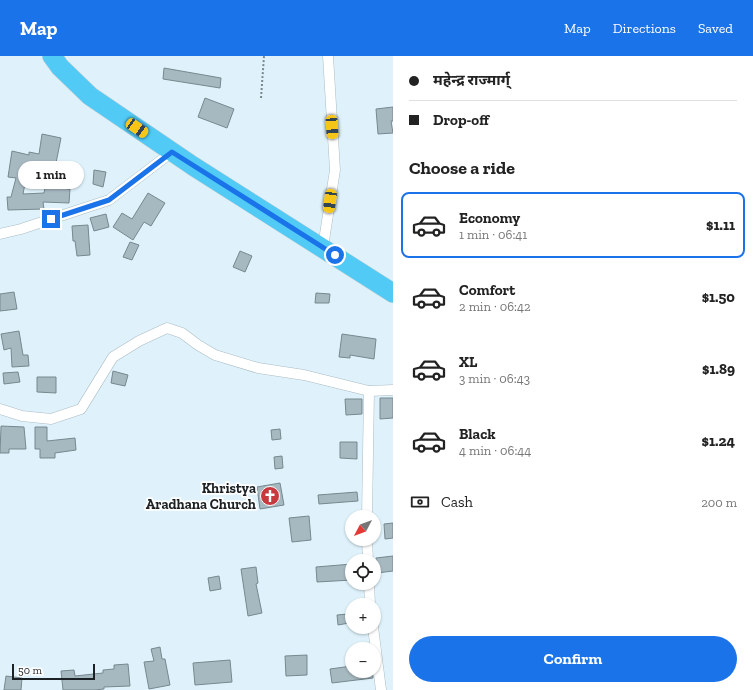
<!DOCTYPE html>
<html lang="en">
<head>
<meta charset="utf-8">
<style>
	body { margin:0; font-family:"Zilla Slab","Noto Sans Devanagari",serif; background:#f6f6f6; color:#222; height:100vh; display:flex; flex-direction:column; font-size:15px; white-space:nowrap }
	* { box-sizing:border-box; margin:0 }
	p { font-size:13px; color:#767676 }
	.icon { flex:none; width:22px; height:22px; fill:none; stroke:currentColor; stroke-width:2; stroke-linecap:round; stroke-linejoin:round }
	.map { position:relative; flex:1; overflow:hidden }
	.panel { display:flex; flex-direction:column; background:#fff; width:360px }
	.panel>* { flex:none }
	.guide { display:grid; align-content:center; height:88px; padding:0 16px; background:#fff }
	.needle { width:26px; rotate:229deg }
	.buttons { position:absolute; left:345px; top:454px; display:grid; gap:8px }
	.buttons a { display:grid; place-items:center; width:36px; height:36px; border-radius:50%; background:#fff; box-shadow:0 1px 3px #0004; font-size:20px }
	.scale { position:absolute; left:12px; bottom:10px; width:83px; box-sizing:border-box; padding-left:4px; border:2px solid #1b2124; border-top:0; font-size:11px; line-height:14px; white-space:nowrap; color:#1b2124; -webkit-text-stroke:3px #fff; paint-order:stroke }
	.end { position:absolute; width:18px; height:18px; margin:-9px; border:5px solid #1a73e8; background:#fff; box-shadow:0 0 0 2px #fff }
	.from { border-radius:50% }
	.bubble { position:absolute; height:28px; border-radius:14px; background:#fff; box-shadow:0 1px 3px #0004; font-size:13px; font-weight:800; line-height:28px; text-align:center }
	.car { position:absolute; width:12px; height:24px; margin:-12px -6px; border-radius:5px; box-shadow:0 0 3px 1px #0007; background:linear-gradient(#f5c518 24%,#345 0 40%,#f5c518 0 76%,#345 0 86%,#f5c518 0) }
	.guide b { display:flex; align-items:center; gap:14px; height:38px; font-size:15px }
	.guide b+b { border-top:1px solid #e0e0e0 }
	.guide i { width:10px; height:10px; background:#222 }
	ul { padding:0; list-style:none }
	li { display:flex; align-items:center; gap:12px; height:66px; margin:0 8px 6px; padding:0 8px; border:2px solid transparent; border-radius:8px }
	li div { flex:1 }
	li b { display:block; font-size:15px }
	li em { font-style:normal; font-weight:800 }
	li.selected { border-color:#1a73e8 }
	li>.icon { width:36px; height:36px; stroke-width:1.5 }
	h2 { padding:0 16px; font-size:18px; line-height:48px }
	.pay { display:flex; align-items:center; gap:10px; height:44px; padding:0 16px; font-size:15px }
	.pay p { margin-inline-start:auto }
	.primary-button { display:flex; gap:8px; margin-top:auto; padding:8px 16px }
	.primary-button a { flex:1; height:46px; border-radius:24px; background:#1a73e8; color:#fff; font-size:16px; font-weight:800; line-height:46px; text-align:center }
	header { display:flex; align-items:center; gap:24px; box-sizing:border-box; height:56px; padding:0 20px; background:#1a73e8; color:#fff }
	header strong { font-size:19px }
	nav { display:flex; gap:22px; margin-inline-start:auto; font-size:14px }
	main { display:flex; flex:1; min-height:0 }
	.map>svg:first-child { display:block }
</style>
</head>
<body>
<header>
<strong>Map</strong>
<nav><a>Map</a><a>Directions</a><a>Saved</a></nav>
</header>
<main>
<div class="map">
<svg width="393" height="634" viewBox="0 0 393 634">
	<rect width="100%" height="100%" fill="#dff2fb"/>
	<g fill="#a6b8c0" stroke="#77888f" fill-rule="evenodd">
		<path d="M164,12L221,22L220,32L163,23Z"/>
		<path d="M205,42L234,53L227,72L198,61Z"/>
		<path d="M393,51V65H391L393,77L378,78L376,53Z"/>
		<path d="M42,78L61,82L54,117L70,120L67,133H70L69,147L43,146L44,153L8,154L7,141H11L16,122L8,121L12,95L29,99V96L39,98ZM28,112L48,117L44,137L23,138Z"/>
		<path d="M94,114L106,116L103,131L93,128Z"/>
		<path d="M148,137L165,147L151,170L144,166L133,184L113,171L122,157L132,163Z"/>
		<path d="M106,158L109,171L94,175L90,162Z"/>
		<path d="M88,169L90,199L77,200L75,185H73L72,170Z"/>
		<path d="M130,186L139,189L132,204L123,201Z"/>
		<path d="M240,195L252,200L245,216L233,211Z"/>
		<path d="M14,236L17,253L0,255V238Z"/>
		<path d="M316,237L330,238L329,247H315Z"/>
		<path d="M19,275L23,299H28L29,310L12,311L11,292L4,294L1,278Z"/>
		<path d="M342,278L376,283L374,303L350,299V302L339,301Z"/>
		<path d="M113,315L128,319L125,330L111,327Z"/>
		<path d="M18,316L20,326L4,328L3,317Z"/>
		<path d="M37,321H56V337L37,336Z"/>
		<path d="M380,342H393V362L380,363Z"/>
		<path d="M345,343H362V358L346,359Z"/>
		<path d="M1,370L24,371L26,393H9V397H0Z"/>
		<path d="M35,371H47V385L75,382L76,394L55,397V402H40V393H35Z"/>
		<path d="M280,373L281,383L272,384L271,374Z"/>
		<path d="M340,386H357V403L340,402Z"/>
		<path d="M282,400L283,412L275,413L274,401Z"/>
		<path d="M280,427L284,449L260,453L257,431Z"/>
		<path d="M357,436L358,445L319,448L318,439Z"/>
		<path d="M309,460L311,484L292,486L289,462Z"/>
		<path d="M393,467V482L385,483L384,468Z"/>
		<path d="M393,500V515L377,517L376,502Z"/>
		<path d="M352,508V524L317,526L316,511Z"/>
		<path d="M256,511L258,527L256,528L262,557L248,560L241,513Z"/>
		<path d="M219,520L221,533L210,535L208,522Z"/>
		<path d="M348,558L349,567L338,569L337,559Z"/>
		<path d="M160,591L162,603H165L170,629L149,633L144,606L154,605L151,593Z"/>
		<path d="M307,599V619L286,620L285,600Z"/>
		<path d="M230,604L232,626L195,629L193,607Z"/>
		<path d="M128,608L130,630L104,631V633L95,634H63L61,615L74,614L75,620L103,617V614L114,613V609Z"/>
		<path d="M352,610V615H372L373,622L332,627L330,613Z"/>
		<path d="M6,620L22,622L21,634H4Z"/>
	</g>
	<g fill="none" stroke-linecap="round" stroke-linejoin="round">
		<defs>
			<g id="street">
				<path d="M0,178L21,173L109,144L172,96"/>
				<path d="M323,191L335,114L328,0"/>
				<path d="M0,353L22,360L51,363L81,353L113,301L139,285L167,272L182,277L198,289L215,299L258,312L304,319L369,335L393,334"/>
				<path d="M367,461L369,335"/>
				<path d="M367,483L368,505"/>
				<path d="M369,527L370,549"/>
				<path d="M373,571L381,634"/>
			</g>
			<path id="highway" d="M52,0L60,11L90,40L193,110L393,237"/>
		</defs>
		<use href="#street" stroke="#aabcc4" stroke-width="11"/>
		<use href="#highway" stroke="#d1d3d3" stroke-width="20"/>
		<path stroke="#7a878d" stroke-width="2" stroke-dasharray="2 2" stroke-linecap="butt" d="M261,42L264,0"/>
		<use href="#street" stroke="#fff" stroke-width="10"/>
		<use href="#highway" stroke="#51caf6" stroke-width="19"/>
	</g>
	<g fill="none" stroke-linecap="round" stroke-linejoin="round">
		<path stroke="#1a73e8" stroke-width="5" d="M51,163L109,144L172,96L335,199"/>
	</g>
	<defs>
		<symbol id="church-disc" viewBox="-11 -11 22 22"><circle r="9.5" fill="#c8383f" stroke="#fff"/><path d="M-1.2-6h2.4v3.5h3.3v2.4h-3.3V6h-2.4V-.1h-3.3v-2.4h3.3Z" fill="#fff"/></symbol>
	</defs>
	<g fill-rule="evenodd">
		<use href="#church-disc" x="259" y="429" width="22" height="22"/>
	</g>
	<g text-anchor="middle" stroke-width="3.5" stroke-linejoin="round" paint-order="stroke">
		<g font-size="14" font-weight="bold" fill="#1b2124" stroke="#fff" text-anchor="end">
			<text x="256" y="437">Khristya<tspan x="256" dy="16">Aradhana Church</tspan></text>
		</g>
	</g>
</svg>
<div class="buttons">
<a><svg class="needle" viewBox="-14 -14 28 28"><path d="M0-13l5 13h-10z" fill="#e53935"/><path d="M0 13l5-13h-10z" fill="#767676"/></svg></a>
<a><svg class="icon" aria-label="locate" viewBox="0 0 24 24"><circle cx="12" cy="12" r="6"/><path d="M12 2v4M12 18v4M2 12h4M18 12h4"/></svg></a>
<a>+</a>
<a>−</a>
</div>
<div class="scale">50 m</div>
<i class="end from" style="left:335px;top:199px"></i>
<i class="end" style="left:51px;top:163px"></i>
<div class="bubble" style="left:18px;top:105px;width:66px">1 min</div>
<i class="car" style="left:332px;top:71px;rotate:176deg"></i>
<i class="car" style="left:137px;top:72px;rotate:124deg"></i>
<i class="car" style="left:330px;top:145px;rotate:188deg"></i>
</div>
<section class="panel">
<div class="guide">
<b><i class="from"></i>महेन्द्र राज्मार्ग्</b>
<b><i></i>Drop-off</b>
</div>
<h2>Choose a ride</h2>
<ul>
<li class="selected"><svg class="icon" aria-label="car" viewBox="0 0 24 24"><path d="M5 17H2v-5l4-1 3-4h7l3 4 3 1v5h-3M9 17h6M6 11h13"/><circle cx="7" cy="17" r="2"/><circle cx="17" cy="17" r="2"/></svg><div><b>Economy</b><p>1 min · 06:41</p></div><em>$1.11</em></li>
<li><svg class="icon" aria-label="car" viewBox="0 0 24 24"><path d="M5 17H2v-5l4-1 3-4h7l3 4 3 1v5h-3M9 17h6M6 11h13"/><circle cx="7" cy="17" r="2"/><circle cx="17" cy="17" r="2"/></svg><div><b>Comfort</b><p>2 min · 06:42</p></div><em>$1.50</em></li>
<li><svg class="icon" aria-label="car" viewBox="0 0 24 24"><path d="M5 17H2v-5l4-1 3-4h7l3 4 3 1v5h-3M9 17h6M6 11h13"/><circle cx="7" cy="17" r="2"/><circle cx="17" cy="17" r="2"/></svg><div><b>XL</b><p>3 min · 06:43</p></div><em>$1.89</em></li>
<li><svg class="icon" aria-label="car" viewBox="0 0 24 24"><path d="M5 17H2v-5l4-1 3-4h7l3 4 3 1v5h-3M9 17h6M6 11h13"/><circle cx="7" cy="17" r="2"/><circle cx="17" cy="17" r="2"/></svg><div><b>Black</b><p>4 min · 06:44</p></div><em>$1.24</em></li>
</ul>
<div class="pay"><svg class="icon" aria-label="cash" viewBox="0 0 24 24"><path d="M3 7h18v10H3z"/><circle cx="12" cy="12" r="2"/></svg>Cash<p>200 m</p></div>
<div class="primary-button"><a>Confirm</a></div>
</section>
</main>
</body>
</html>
